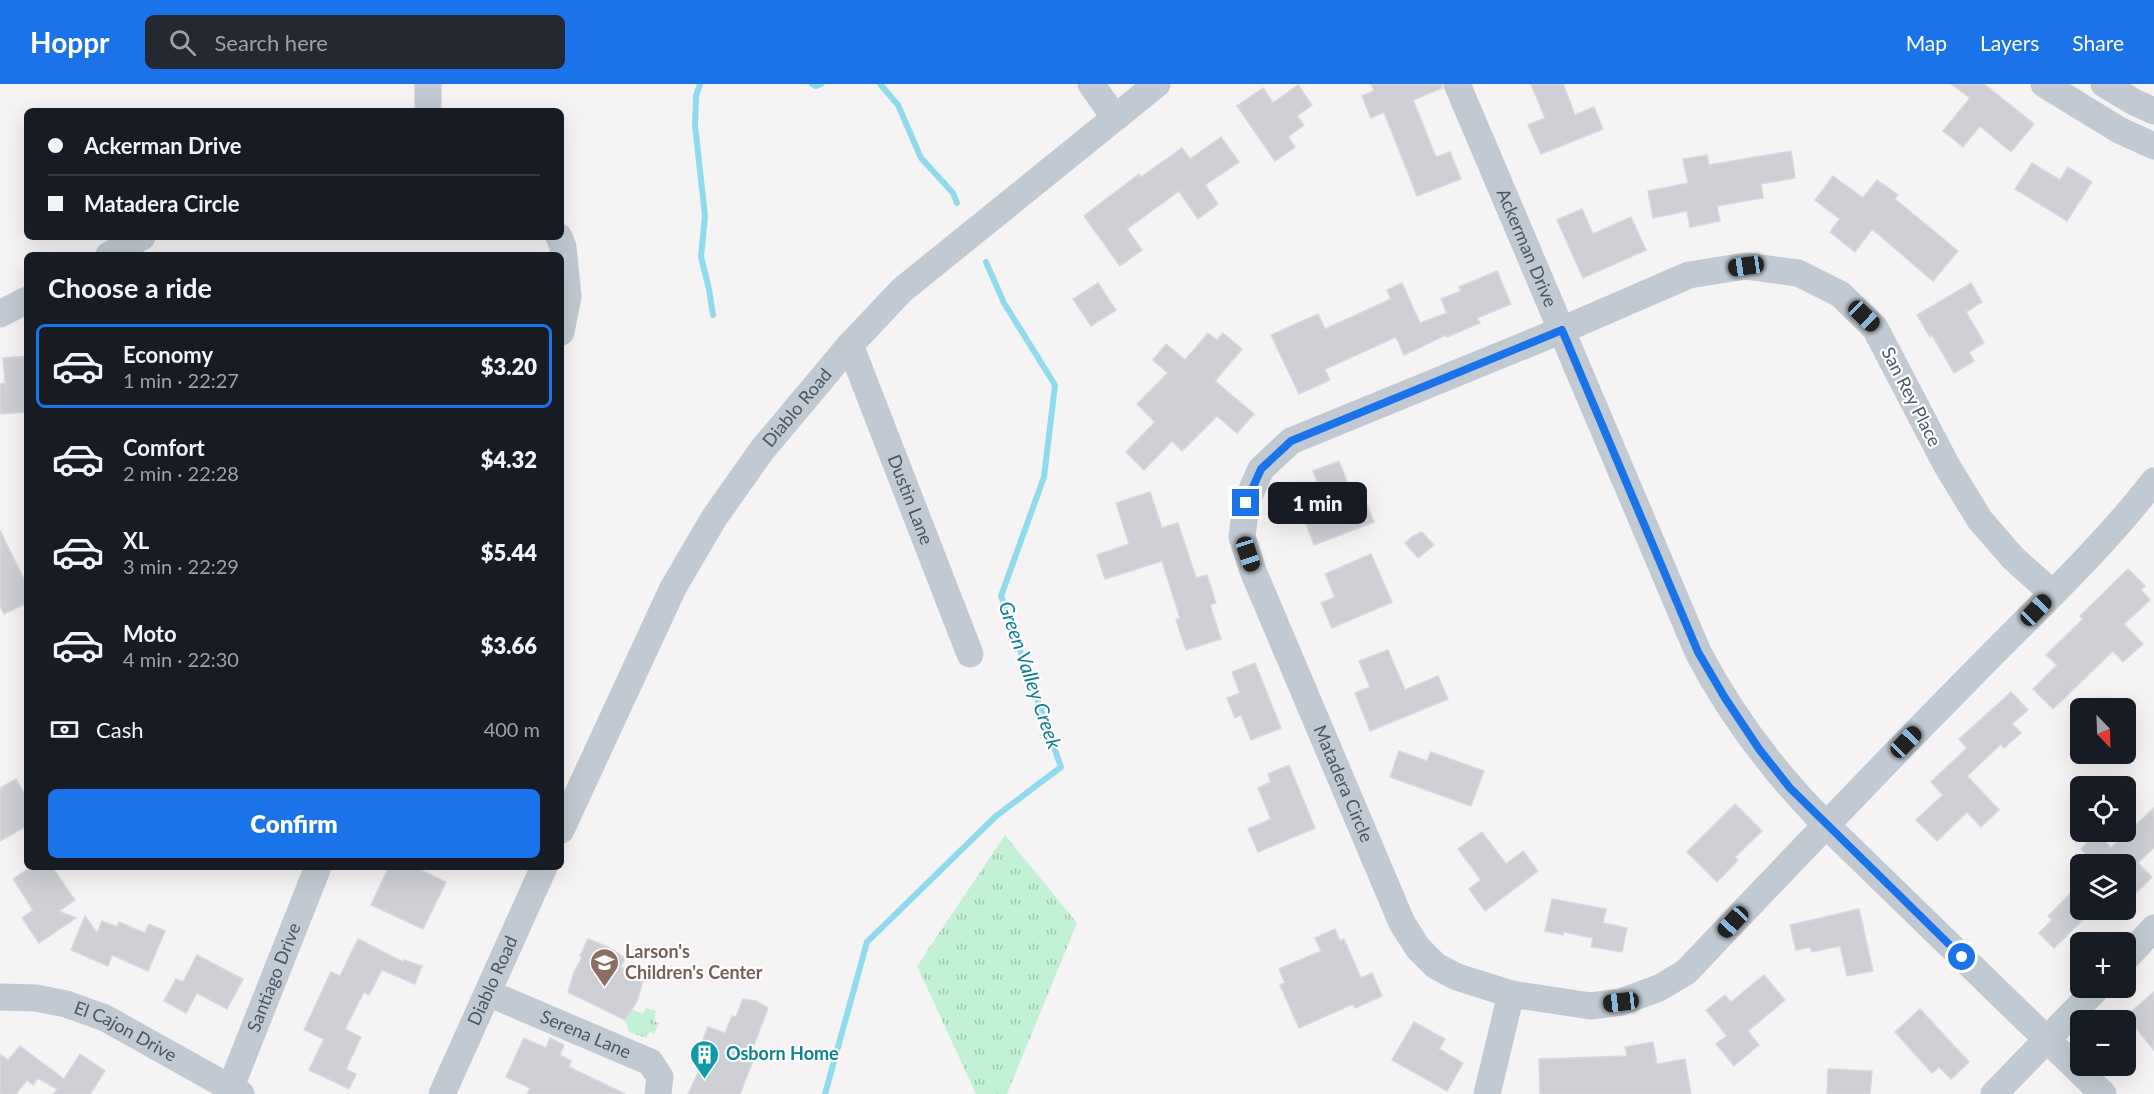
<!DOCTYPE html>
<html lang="en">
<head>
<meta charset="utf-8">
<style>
	body { margin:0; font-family:Lato,sans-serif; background:#242831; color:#f1f3f6; height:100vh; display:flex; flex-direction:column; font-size:22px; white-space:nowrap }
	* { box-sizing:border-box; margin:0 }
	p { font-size:20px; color:#9ea1a6 }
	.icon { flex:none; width:33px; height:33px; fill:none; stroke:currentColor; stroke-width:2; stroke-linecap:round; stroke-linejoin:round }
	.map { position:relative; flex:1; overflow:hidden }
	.panel { position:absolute; left:24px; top:168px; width:540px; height:618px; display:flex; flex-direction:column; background:#171b24; border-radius:9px; box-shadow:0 6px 24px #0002 }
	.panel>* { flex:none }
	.hud { position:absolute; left:24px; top:24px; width:540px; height:132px; border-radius:9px; box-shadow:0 6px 24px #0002; display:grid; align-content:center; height:132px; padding:0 24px; background:#171b24 }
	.needle { width:39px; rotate:157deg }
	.controls { position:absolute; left:2070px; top:614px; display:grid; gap:12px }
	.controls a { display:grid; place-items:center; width:66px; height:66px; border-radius:9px; background:#171b24; box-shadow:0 6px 24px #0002; font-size:30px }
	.end { position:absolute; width:27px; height:27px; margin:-14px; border:8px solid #1a73e8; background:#fff; box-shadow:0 0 0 3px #fff }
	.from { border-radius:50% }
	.bubble { position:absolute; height:42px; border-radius:9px; background:#171b24; box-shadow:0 6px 24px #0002; font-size:20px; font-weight:800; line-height:42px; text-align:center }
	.car { position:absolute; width:18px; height:36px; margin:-18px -9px; border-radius:8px; box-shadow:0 0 4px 2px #0007; background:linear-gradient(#222 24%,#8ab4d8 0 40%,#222 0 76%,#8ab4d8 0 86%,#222 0) }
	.hud b { display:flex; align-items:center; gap:21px; height:57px; font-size:22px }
	.hud b+b { border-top:2px solid #363941 }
	.hud i { width:15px; height:15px; background:#f1f3f6 }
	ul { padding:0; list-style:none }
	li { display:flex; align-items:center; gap:18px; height:84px; margin:0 12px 9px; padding:0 12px; border:3px solid transparent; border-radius:9px }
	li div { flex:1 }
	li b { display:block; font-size:22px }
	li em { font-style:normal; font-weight:800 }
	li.selected { border-color:#1a73e8 }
	li>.icon { width:54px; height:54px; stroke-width:1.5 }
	h2 { padding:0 24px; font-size:27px; line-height:72px }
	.pay { display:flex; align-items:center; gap:15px; height:66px; padding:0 24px; font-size:22px }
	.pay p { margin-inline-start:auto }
	.cta { display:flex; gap:12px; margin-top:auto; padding:12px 24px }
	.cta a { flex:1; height:69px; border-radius:9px; background:#1a73e8; color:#fff; font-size:24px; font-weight:800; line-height:69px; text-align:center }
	header { display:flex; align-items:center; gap:36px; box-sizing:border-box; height:84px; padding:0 30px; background:#1a73e8; color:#fff }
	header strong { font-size:28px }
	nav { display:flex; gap:33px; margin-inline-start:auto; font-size:21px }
	.search { width:420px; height:54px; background:#242831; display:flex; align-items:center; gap:15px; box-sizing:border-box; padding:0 21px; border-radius:9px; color:#9ea1a6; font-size:22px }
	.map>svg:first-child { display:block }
</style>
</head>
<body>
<header>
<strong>Hoppr</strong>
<div class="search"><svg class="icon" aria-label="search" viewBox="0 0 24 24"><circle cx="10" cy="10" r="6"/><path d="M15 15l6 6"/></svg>Search here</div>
<nav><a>Map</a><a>Layers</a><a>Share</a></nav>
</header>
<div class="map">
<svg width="2154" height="1010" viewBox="0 0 2154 1010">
	<defs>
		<pattern id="grass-tufts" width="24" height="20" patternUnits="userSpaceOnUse" patternTransform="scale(1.5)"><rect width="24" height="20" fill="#c3f1d5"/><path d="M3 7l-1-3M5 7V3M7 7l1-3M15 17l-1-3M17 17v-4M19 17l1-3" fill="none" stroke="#a0c6b0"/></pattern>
	</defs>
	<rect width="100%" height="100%" fill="#f5f3f3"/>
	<g fill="url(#grass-tufts)">
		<path d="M1005,751L1077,839L1007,1010H976L917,882Z"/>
		<path d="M646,924L656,927L654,937L659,939L654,950L650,948L646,954L629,948L625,936L631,925L643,930Z"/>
	</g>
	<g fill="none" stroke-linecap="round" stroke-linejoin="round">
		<g stroke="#90daee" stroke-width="6">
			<path d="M700,0L696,12L695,41L705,132L701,173L709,205L713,231"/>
			<path d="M812,0L816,2L821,0"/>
			<path d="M880,0L898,21L921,74L953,109L957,119"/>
			<path d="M825,1010L867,858L995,733L1061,683L1001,512L1044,393L1055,301L1004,219L986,178"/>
		</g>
	</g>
	<g fill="#cdcfd5" stroke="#d7d9de" stroke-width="1.5">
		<path d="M1371,0H1442V4L1413,16L1436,73L1450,68L1461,95L1417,112L1384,28L1371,34L1362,12L1374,7Z"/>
		<path d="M1531,0H1563L1575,31L1594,23L1603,45L1541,70L1528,41L1545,34Z"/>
		<path d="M1951,0H1984L2034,40L2011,68L1980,42L1963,63L1943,47L1970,14Z"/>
		<path d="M1298,1L1312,21L1297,32L1304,41L1288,53L1295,63L1275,77L1237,22L1263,4L1273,19Z"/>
		<path d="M1221,53L1239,78L1205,101L1218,120L1198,135L1179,107L1127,145L1142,166L1120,182L1084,132L1139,90L1141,93L1182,64L1190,75Z"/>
		<path d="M1791,67L1795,94L1761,100L1763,114L1717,122L1720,137L1690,143L1687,127L1653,134L1648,107L1688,99L1683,75L1707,71L1709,81Z"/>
		<path d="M2032,79L2060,96L2068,83L2092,98L2067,137L2015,105Z"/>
		<path d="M1833,92L1863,114L1877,96L1898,111L1895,115L1958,167L1933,197L1872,145L1855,168L1830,148L1840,135L1815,116Z"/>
		<path d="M1582,125L1593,150L1631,133L1646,166L1583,194L1557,136Z"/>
		<path d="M1497,187L1511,220L1477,234L1480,239L1447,253L1446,251L1404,271L1396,253L1325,285L1330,296L1299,310L1271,251L1318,230L1325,245L1391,215L1387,206L1402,199L1420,239L1447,229L1441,215L1461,207L1459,203Z"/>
		<path d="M1098,199L1116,226L1091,242L1073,215Z"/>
		<path d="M1971,199L1982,218L1966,228L1984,259L1969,268L1974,277L1954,289L1932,251L1930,253L1917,231Z"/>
		<path d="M1208,249L1217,256L1223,249L1242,265L1215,297L1254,330L1237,349L1217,332L1182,367L1172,357L1144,386L1126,368L1155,338L1137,320L1168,289L1153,276L1166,260L1185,276Z"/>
		<path d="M27,272V328L0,330V300L5,299L3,274Z"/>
		<path d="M1339,377L1354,415L1363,412L1374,438L1314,461L1303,431L1311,428L1302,405L1317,398L1313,387Z"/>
		<path d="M1150,408L1162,444L1178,439L1196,494L1207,491L1216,519L1210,521L1221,555L1186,566L1176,536L1180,534L1162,477L1105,495L1097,471L1129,460L1116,419Z"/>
		<path d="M0,446L27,502V519L4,530L0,522Z"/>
		<path d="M1422,448L1434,461L1418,474L1405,459L1413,452Z"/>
		<path d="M1371,470L1392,518L1332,544L1321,519L1335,513L1325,490Z"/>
		<path d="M2128,485L2145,502L2141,506L2150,516L2124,540L2143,560L2123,578L2113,567L2053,625L2033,605L2057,581L2046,571L2083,535L2080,532Z"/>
		<path d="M1388,566L1405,606L1438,592L1448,615L1370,647L1355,609L1370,603L1359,577Z"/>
		<path d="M1255,579L1281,644L1251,656L1241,631L1235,634L1227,614L1240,609L1232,588Z"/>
		<path d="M2011,608L2028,626L2012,640L2021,649L2004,664L2001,660L1967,692L1999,726L1981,743L1967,728L1937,757L1916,736L1943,711L1931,698L1967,664L1959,655Z"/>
		<path d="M1399,667L1427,677L1431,668L1484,687L1471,722L1390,693Z"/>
		<path d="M1289,681L1315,744L1258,768L1248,745L1271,735L1258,704L1271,698L1268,690Z"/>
		<path d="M16,695L27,714V742L0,757V704Z"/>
		<path d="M1735,720L1762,747L1735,773L1738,776L1717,798L1687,768Z"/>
		<path d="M2154,724V764L2138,779L2152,793L2126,819V780H2095L2081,765L2097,749L2111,764Z"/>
		<path d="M1482,748L1506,780L1523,767L1538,787L1485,827L1469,805L1481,796L1458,765Z"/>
		<path d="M31,783H52L75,816L59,827L76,834L39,859L22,834L33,826L13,795Z"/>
		<path d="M389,783H414L446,798L423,845L371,821Z"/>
		<path d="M2080,800V825H2094L2054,864L2039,849L2052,836L2048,832Z"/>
		<path d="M1552,815L1606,825L1603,839L1627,844L1622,868L1591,863L1593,854L1563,848V851L1545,847Z"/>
		<path d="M1859,825L1873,887L1847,892L1840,862L1812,868L1810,863L1796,866L1790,841Z"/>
		<path d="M85,832L97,849L102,837L117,843L119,838L145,849L149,840L165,847L148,887L112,871L108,882L71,866Z"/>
		<path d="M1335,845L1340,857L1344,855L1361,894L1372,889L1382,912L1355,924L1353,920L1299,944L1280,901L1285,899L1279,885L1321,867L1315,854Z"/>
		<path d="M358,855L403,878L404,876L422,882L415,900L382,886L369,911L364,908L345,945L361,953L346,985L356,990L349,1005L309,986L324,955L304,946L331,888L340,892Z"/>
		<path d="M588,855L608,863L625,874L621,883L628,886L627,889L643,897L637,917L625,936L568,908L574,888L582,873L580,872Z"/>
		<path d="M197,871L243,895L227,925L197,909L186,929L164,917L176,895L183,898Z"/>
		<path d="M1764,891L1785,916L1748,947L1759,961L1734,982L1716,960L1727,952L1706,926L1725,911L1731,918Z"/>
		<path d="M2154,908V966L2126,932Z"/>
		<path d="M743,915L756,917L768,924L753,964L757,966L740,1010H688L709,966L700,963L708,943L725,949L732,932L736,933Z"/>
		<path d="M1920,925L1969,978L1951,995L1939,983L1932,989L1895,948Z"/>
		<path d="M1414,938L1445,955L1439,965L1463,979L1447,1007L1392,976Z"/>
		<path d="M524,954L546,964L550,954L564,961L560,971L571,977L569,983L625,1010H527L530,1004L506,993Z"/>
		<path d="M1653,958L1657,980L1685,975L1691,1010H1540L1539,975L1627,972L1625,963Z"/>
		<path d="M20,962L64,995L80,970L105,987L90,1010H54L57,1005L38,994L33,1001L27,996L16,1010H0V970L8,976Z"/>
		<path d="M1828,985L1872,987L1870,1010H1827Z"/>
	</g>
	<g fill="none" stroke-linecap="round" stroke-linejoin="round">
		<g stroke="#c1cad2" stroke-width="27">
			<path d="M1091,0L1115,34"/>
			<path id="s1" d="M1457,0L1698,568C1731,632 1775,689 1825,740L2103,1010"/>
			<path d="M2044,0L2119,46L2154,62"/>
			<path d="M2104,0L2134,18L2154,27"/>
			<path d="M428,27V0"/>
			<path d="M559,153L563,163L568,212L561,248"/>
			<path d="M109,171L142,153"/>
			<path d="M0,230L27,216"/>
			<path id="s2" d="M850,261L970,570"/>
			<path id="s3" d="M2052,509L2013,474L1980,436L1947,382L1875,244L1840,210L1798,189L1746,182L1689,191L1562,246L1291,357L1261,385L1246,419L1242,453L1253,487L1402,839L1418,864L1436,882L1457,893L1511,910L1591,922L1621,918L1659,904L1686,888C1779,790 1872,692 1967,596C2029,532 2099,468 2154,397"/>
			<path id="s4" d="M561,746L673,504L714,434L762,366L850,261L902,206L1157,0"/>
			<path d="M2126,874L2154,844"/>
			<path id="s5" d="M488,909L650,978L660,993L658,1010"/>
			<path id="s6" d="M0,913L36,914L66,920L105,934L241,1010"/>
			<path id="s7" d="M230,1005L318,783"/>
			<path id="s8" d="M442,1010L544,783"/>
			<path d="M1487,1010L1511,910"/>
			<path d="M1994,1010L2098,903"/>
		</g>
	</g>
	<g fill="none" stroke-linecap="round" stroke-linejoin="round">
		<path stroke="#1a73e8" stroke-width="8" d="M1246,419L1261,385L1291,357L1562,246L1698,568L1725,614L1759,665L1790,704L1962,873"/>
	</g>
	<defs>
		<symbol id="school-pin" viewBox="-11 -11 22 30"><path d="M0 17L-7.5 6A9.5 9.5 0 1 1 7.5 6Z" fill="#8d6e63" stroke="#fff"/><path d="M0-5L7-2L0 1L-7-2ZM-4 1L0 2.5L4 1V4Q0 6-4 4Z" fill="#fff"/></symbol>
		<symbol id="building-pin" viewBox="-11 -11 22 30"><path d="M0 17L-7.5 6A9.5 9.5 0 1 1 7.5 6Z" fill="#0f9aa8" stroke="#fff"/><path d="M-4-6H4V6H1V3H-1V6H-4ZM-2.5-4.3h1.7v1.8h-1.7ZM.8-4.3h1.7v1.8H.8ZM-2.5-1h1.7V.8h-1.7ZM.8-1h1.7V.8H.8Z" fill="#fff"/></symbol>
	</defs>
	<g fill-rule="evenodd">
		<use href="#school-pin" x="588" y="862" width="33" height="45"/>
		<use href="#building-pin" x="688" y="954" width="33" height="45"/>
	</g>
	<g text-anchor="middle" stroke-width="4.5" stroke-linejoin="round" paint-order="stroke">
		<g font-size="18" fill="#4a5661" stroke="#fff">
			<text dy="6" stroke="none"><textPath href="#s1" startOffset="178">Ackerman Drive</textPath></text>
			<text transform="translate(1911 313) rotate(63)" y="6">San Rey Place</text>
			<text dy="6" stroke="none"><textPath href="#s4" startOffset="486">Diablo Road</textPath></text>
			<text dy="6" stroke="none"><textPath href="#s2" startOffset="166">Dustin Lane</textPath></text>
			<text dy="6" stroke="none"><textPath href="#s3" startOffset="1338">Matadera Circle</textPath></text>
			<text dy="6" stroke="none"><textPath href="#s7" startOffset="120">Santiago Drive</textPath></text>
			<text dy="6" stroke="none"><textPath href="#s8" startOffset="124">Diablo Road</textPath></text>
			<text dy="6" stroke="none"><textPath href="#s6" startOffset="132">El Cajon Drive</textPath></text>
			<text dy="6" stroke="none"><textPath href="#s5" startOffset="106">Serena Lane</textPath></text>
		</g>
		<g font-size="18" font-weight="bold" fill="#785e54" stroke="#fff" text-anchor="start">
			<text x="625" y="874">Larson's<tspan x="625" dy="21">Children's Center</tspan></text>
		</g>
		<g font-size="18" font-weight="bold" fill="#0d838f" stroke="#fff" text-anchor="start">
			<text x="726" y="976">Osborn Home</text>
		</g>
		<g font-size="20" font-style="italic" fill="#0c7c9b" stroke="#fff">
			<text transform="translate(1030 591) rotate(71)" y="7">Green Valley Creek</text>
		</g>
	</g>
</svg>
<div class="controls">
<a><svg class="needle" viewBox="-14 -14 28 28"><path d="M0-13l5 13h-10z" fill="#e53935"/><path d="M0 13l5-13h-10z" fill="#9ea1a6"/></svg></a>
<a><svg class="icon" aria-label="locate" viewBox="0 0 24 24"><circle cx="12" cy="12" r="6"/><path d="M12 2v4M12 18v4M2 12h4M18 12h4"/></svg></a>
<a><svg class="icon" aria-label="layers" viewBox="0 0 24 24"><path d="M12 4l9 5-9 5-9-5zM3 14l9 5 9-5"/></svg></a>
<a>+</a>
<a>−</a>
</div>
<i class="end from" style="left:1962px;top:873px"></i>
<i class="end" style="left:1246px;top:419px"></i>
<div class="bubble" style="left:1268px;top:398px;width:99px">1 min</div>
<i class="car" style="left:1746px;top:182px;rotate:262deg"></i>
<i class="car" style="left:1864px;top:232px;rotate:134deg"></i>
<i class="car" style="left:1248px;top:470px;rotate:162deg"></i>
<i class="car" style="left:2036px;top:526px;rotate:44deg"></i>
<i class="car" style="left:1906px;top:658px;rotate:44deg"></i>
<i class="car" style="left:1733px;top:838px;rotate:223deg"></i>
<i class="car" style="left:1621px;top:918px;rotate:263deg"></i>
<div class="hud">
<b><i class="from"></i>Ackerman Drive</b>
<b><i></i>Matadera Circle</b>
</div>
<section class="panel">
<h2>Choose a ride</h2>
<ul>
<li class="selected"><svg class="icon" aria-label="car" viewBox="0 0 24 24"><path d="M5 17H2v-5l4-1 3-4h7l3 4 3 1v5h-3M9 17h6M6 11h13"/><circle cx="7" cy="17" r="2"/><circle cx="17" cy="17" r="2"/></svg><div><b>Economy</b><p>1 min · 22:27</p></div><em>$3.20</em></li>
<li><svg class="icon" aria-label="car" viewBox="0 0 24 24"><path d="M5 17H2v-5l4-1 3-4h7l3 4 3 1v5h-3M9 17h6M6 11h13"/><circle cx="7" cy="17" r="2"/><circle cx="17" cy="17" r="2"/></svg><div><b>Comfort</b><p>2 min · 22:28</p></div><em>$4.32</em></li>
<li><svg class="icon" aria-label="car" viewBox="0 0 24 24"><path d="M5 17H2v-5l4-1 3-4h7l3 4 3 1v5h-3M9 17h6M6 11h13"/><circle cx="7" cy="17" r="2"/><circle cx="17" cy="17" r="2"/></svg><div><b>XL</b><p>3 min · 22:29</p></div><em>$5.44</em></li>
<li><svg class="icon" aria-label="car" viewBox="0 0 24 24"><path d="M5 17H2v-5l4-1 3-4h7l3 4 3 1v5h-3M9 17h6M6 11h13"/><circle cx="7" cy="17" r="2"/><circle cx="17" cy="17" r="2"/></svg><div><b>Moto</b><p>4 min · 22:30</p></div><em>$3.66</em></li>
</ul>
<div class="pay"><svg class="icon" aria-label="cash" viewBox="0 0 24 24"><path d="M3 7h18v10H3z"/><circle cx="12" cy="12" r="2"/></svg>Cash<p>400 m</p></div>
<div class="cta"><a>Confirm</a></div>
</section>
</div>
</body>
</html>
